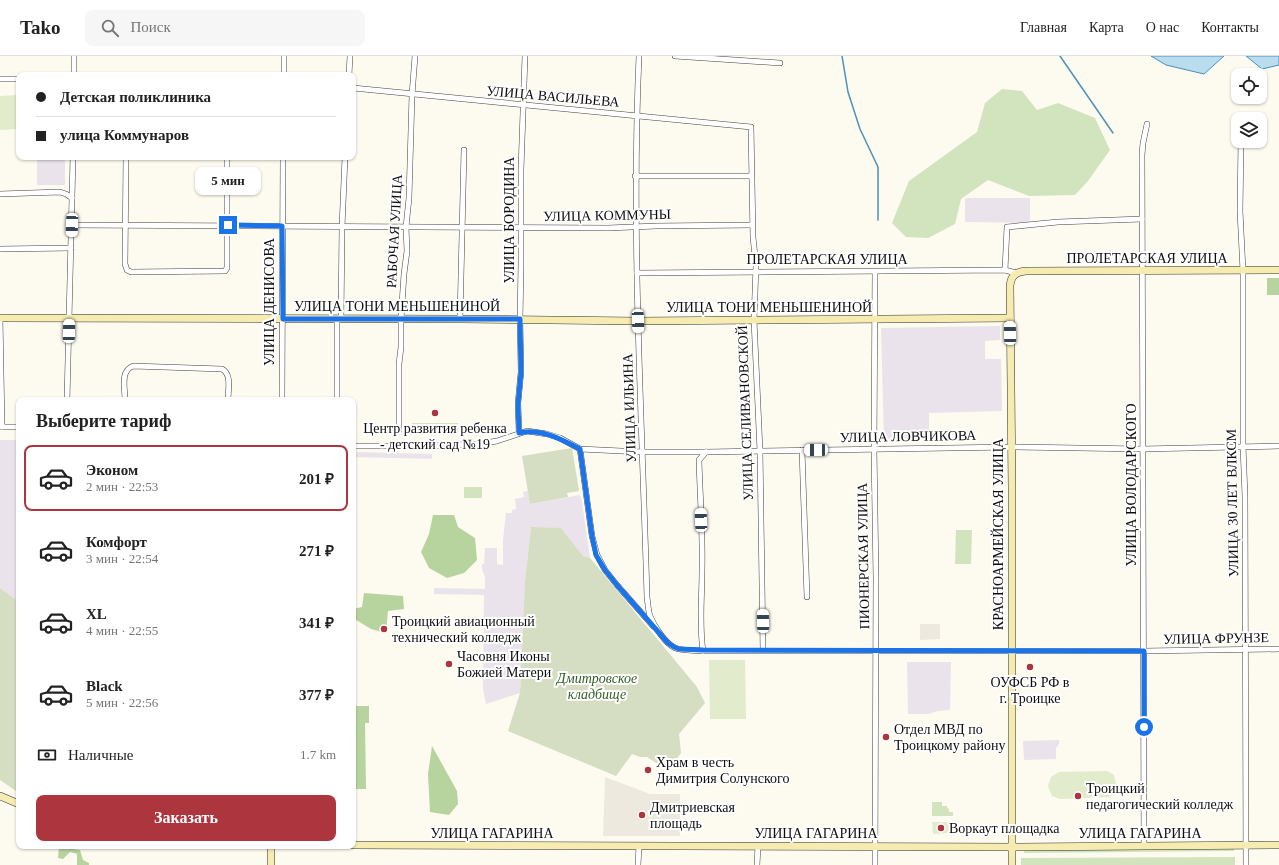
<!DOCTYPE html>
<html lang="ru">
<head>
<meta charset="utf-8">
<style>
	body { margin:0; font-family:Georgia,serif; background:#f6f6f6; color:#222; height:100vh; display:flex; flex-direction:column; font-size:15px; white-space:nowrap }
	* { box-sizing:border-box; margin:0 }
	p { font-size:13px; color:#767676 }
	.icon { flex:none; width:22px; height:22px; fill:none; stroke:currentColor; stroke-width:2; stroke-linecap:round; stroke-linejoin:round }
	.map { position:relative; flex:1; overflow:hidden }
	.drawer { position:absolute; left:16px; top:341px; width:340px; height:452px; display:flex; flex-direction:column; background:#fff; border-radius:8px; box-shadow:0 1px 3px #0004 }
	.drawer>* { flex:none }
	.hud { position:absolute; left:16px; top:16px; width:340px; height:88px; border-radius:8px; box-shadow:0 1px 3px #0004; display:grid; align-content:center; height:88px; padding:0 20px; background:#fff }
	.buttons { position:absolute; left:1231px; top:12px; display:grid; gap:8px }
	.buttons a { display:grid; place-items:center; width:36px; height:36px; border-radius:8px; background:#fff; box-shadow:0 1px 3px #0004; font-size:20px }
	.end { position:absolute; width:18px; height:18px; margin:-9px; border:5px solid #1a73e8; background:#fff; box-shadow:0 0 0 2px #fff }
	.from { border-radius:50% }
	.bubble { position:absolute; height:28px; border-radius:8px; background:#fff; box-shadow:0 1px 3px #0004; font-size:13px; font-weight:600; line-height:28px; text-align:center }
	.car { position:absolute; width:12px; height:24px; margin:-12px -6px; border-radius:5px; box-shadow:0 0 3px 1px #0007; background:linear-gradient(#fff 24%,#345 0 40%,#fff 0 76%,#345 0 86%,#fff 0) }
	.hud b { display:flex; align-items:center; gap:14px; height:38px; font-size:15px }
	.hud b+b { border-top:1px solid #e0e0e0 }
	.hud i { width:10px; height:10px; background:#222 }
	ul { padding:0; list-style:none }
	li { display:flex; align-items:center; gap:12px; height:66px; margin:0 8px 6px; padding:0 12px; border:2px solid transparent; border-radius:8px }
	li div { flex:1 }
	li b { display:block; font-size:15px }
	li em { font-style:normal; font-weight:600 }
	li.current { border-color:#ad353e }
	li>.icon { width:36px; height:36px; stroke-width:1.5 }
	h2 { padding:0 20px; font-size:18px; line-height:48px }
	.pay { display:flex; align-items:center; gap:10px; height:44px; padding:0 20px; font-size:15px }
	.pay p { margin-inline-start:auto }
	.primary-button { display:flex; gap:8px; margin-top:auto; padding:8px 20px }
	.primary-button a { flex:1; height:46px; border-radius:8px; background:#ad353e; color:#fff; font-size:16px; font-weight:600; line-height:46px; text-align:center }
	header { display:flex; align-items:center; gap:24px; box-sizing:border-box; height:56px; padding:0 20px; background:#fff; border-bottom:1px solid #e0e0e0 }
	header strong { font-size:19px }
	nav { display:flex; gap:22px; margin-inline-start:auto; font-size:14px }
	.search { width:280px; height:36px; background:#f6f6f6; display:flex; align-items:center; gap:10px; box-sizing:border-box; padding:0 14px; border-radius:8px; color:#767676; font-size:15px }
	.map>svg:first-child { display:block }
</style>
</head>
<body>
<header>
<strong>Tako</strong>
<div class="search"><svg class="icon" aria-label="search" viewBox="0 0 24 24"><circle cx="10" cy="10" r="6"/><path d="M15 15l6 6"/></svg>Поиск</div>
<nav><a>Главная</a><a>Карта</a><a>О нас</a><a>Контакты</a></nav>
</header>
<div class="map">
<svg width="1279" height="809" viewBox="0 0 1279 809">
	<rect width="100%" height="100%" fill="#fdfaef"/>
	<g fill="#eae3eb">
		<rect x="37" y="101" width="28" height="28"/>
		<path d="M965,142H1030V167L965,166Z"/>
		<path d="M1000,270V284L985,285V303H1001L1002,355L929,357V382L884,383L881,272Z"/>
		<path d="M0,384H19V546L0,532Z"/>
		<path d="M353,396L432,398V403L353,401Z"/>
		<path d="M528,435L530,448L580,439L582,446L590,502L583,500L561,472H531L525,525L520,637L486,648L483,633L484,539L434,538V532L485,533V521L482,513V508H484L485,492H497V508L503,509V484L506,457H512V454L516,453L515,443L524,441L523,436Z"/>
		<path d="M907,606H951L950,654L938,655L928,658H908Z"/>
		<path d="M1059,684V688L1056,692V703L1024,704L1023,685Z"/>
	</g>
	<g fill="#d2e4bd">
		<path d="M1002,33L1022,35L1037,54L1058,47L1095,62L1110,94L1088,125L1075,139L1029,140L988,124L961,143L955,168L928,182L906,181L892,167L909,125L977,76L985,47Z"/>
		<rect x="412" y="367" width="46" height="12"/>
		<rect x="464" y="431" width="18" height="11"/>
		<path d="M956,474H972L971,508H955Z"/>
		<path d="M932,746H942V750H947V752L949,753V756H953V760H932Z"/>
		<path d="M1234,792V795L1024,797V793Z"/>
		<path d="M1235,801V809H1021V802Z"/>
	</g>
	<g fill="#b7d39e">
		<rect x="1267" y="222" width="12" height="17"/>
		<path d="M433,459H454L458,471L475,482L477,504L464,517L447,522L429,512L421,496L429,478Z"/>
		<path d="M364,537L403,540L404,553L388,555L386,577L371,573L353,562V553L362,551Z"/>
		<path d="M353,650H369V667H365L366,733H353V729H356L355,671L353,670Z"/>
		<path d="M432,690L457,735L458,748L449,759L430,756L428,718Z"/>
		<path d="M59,790H66L68,792L80,794L83,804L89,807V809H77V798L70,796L63,803L58,802Z"/>
	</g>
	<g fill="#d5ddc3">
		<path d="M572,392L579,435L567,437L568,441L530,448L522,400Z"/>
		<path d="M531,471L561,472L583,500L590,502L697,631L705,647L679,678L681,697L672,709L663,711L647,701H640L632,698L616,720L508,675L520,637L525,525Z"/>
		<path d="M0,532L19,546V737L0,724Z"/>
	</g>
	<g fill="#e2eccd">
		<path d="M19,39V73L0,74V40Z"/>
		<path d="M709,604H745L746,663H710Z"/>
		<path d="M1107,715L1114,719L1116,728L1114,739L1108,741L1060,743L1052,740L1048,730L1051,721L1059,716Z"/>
		<path d="M932,766H949V777L933,778Z"/>
	</g>
	<g fill="#ede9df">
		<path d="M920,568H940V583L920,584Z"/>
		<path d="M605,721L650,738H680V780H603Z"/>
	</g>
	<g fill="#badcef" stroke="#4992bd">
		<path d="M1151,0H1224L1204,18L1166,9Z"/>
		<path d="M1246,0H1279V9L1262,13Z"/>
	</g>
	<g fill="none" stroke-linecap="round" stroke-linejoin="round">
		<g stroke="#4992bd" stroke-width="1.5">
			<path d="M842,0L848,36L860,73L878,111V164"/>
			<path d="M1060,0L1113,77"/>
		</g>
		<defs>
			<g id="street">
				<path d="M74,0V19"/>
				<path d="M639,0C631,180 642,361 647,541C648,547 648,554 650,560C654,570 665,587 675,592C683,595 695,594 703,595H1144L1279,593"/>
				<path d="M675,0L780,7"/>
				<path d="M90,19H114"/>
				<path d="M284,19V0"/>
				<path d="M349,19L350,0"/>
				<path d="M0,23H19"/>
				<path d="M353,32L751,71L753,181L756,210L754,264L760,395L763,594"/>
				<path d="M1241,85L1240,155L1243,215V390L1245,440L1246,809"/>
				<path d="M126,101L125,208L127,214L131,216L225,215L227,212V101"/>
				<path d="M635,120H751"/>
				<path d="M0,138L60,136L66,138L72,142"/>
				<path d="M72,169L608,172L656,170L752,169"/>
				<path d="M0,193L71,192"/>
				<path d="M1005,214L1007,171L1058,166L1142,163"/>
				<path d="M637,217L1005,214L1016,217"/>
				<path d="M0,262L2,371"/>
				<path d="M341,263L342,171L345,101"/>
				<path d="M460,263L464,94"/>
				<path d="M67,344L73,101"/>
				<path d="M125,344C125,332 120,315 133,310L222,313C232,318 228,334 228,344"/>
				<path d="M282,344L283,101"/>
				<path d="M337,344V263"/>
				<path d="M0,371H19"/>
				<path d="M399,374V308L401,291V263L404,218L407,195L406,171L409,142L412,39L415,0"/>
				<path d="M519,377L518,347L521,316L520,263L521,208V113L525,0"/>
				<path d="M353,390H429L479,388L497,385L527,375L547,378L560,382L580,393L642,396H706L1011,391L1142,393L1279,390"/>
				<path d="M580,393L592,480L597,499L605,514L617,529L653,570"/>
				<path d="M802,394L807,541"/>
				<path d="M703,595C699,568 702,541 702,515C703,478 700,441 699,404L706,396"/>
				<path d="M1144,790L1142,99L1143,87L1147,68"/>
				<path d="M638,809L639,790"/>
				<path d="M757,809L758,790"/>
				<path d="M875,809L876,522L874,393L875,216"/>
			</g>
			<g id="secondary">
				<path d="M0,262L460,263L638,265L1010,262"/>
				<path d="M0,740L19,748"/>
				<path d="M353,789L1019,791L1279,789"/>
				<path d="M271,790V809"/>
				<path d="M1012,809V433L1010,230C1011,220 1015,216 1026,215L1279,214"/>
			</g>
		</defs>
		<use href="#street" stroke="#404040" stroke-width="6"/>
		<use href="#secondary" stroke="#2f2f2f" stroke-width="8"/>
		<use href="#street" stroke="#fff" stroke-width="5"/>
		<use href="#secondary" stroke="#f6ecb2" stroke-width="7"/>
	</g>
	<g fill="none" stroke-linecap="round" stroke-linejoin="round">
		<path stroke="#1a73e8" stroke-width="5" d="M228,169L282,170L283,263H520L521,316L518,348L519,377C541,372 561,383 580,393L592,480L596,499L605,514L617,529L668,587L674,591L679,593L703,594L1144,595V671"/>
	</g>
	<g fill="#ad353e" stroke="#fff" stroke-width="1.5">
		<circle cx="435" cy="357" r="4"/>
		<circle cx="384" cy="573" r="4"/>
		<circle cx="449" cy="608" r="4"/>
		<circle cx="1030" cy="611" r="4"/>
		<circle cx="886" cy="681" r="4"/>
		<circle cx="648" cy="714" r="4"/>
		<circle cx="1078" cy="740" r="4"/>
		<circle cx="642" cy="759" r="4"/>
		<circle cx="941" cy="772" r="4"/>
	</g>
	<g text-anchor="middle" stroke-width="4" stroke-linejoin="round" paint-order="stroke">
		<g font-size="14" fill="#0d0d0d" stroke="#fff">
			<text transform="translate(553 40) rotate(5)" y="5">УЛИЦА ВАСИЛЬЕВА</text>
			<text transform="translate(607 159) rotate(-1)" y="5">УЛИЦА КОММУНЫ</text>
			<text transform="translate(509 164) rotate(-90)" y="5">УЛИЦА БОРОДИНА</text>
			<text transform="translate(394 175) rotate(-87)" y="5">РАБОЧАЯ УЛИЦА</text>
			<text x="1147" y="207">ПРОЛЕТАРСКАЯ УЛИЦА</text>
			<text x="827" y="208">ПРОЛЕТАРСКАЯ УЛИЦА</text>
			<text transform="translate(269 246) rotate(-90)" y="5">УЛИЦА ДЕНИСОВА</text>
			<text x="397" y="255">УЛИЦА ТОНИ МЕНЬШЕНИНОЙ</text>
			<text x="769" y="256">УЛИЦА ТОНИ МЕНЬШЕНИНОЙ</text>
			<text transform="translate(629 352) rotate(-92)" y="5">УЛИЦА ИЛЬИНА</text>
			<text transform="translate(745 357) rotate(-92)" y="5">УЛИЦА СЕЛИВАНОВСКОЙ</text>
			<text transform="translate(908 380) rotate(-1)" y="5">УЛИЦА ЛОВЧИКОВА</text>
			<text transform="translate(1131 429) rotate(-90)" y="5">УЛИЦА ВОЛОДАРСКОГО</text>
			<text transform="translate(1232 447) rotate(-91)" y="5">УЛИЦА 30 ЛЕТ ВЛКСМ</text>
			<text transform="translate(998 478) rotate(-90)" y="5">КРАСНОАРМЕЙСКАЯ УЛИЦА</text>
			<text transform="translate(863 500) rotate(-91)" y="5">ПИОНЕРСКАЯ УЛИЦА</text>
			<text transform="translate(1216 582) rotate(-1)" y="5">УЛИЦА ФРУНЗЕ</text>
			<text x="492" y="782">УЛИЦА ГАГАРИНА</text>
			<text x="816" y="782">УЛИЦА ГАГАРИНА</text>
			<text x="1140" y="782">УЛИЦА ГАГАРИНА</text>
		</g>
		<g font-size="14" fill="#0d0d0d" stroke="#fff" text-anchor="start">
			<text x="435" y="377" text-anchor="middle">Центр развития ребенка<tspan x="435" dy="16">- детский сад №19</tspan></text>
			<text x="392" y="570">Троицкий авиационный<tspan x="392" dy="16">технический колледж</tspan></text>
			<text x="457" y="605">Часовня Иконы<tspan x="457" dy="16">Божией Матери</tspan></text>
			<text x="1030" y="631" text-anchor="middle">ОУФСБ РФ в<tspan x="1030" dy="16">г. Троицке</tspan></text>
			<text x="894" y="678">Отдел МВД по<tspan x="894" dy="16">Троицкому району</tspan></text>
			<text x="656" y="711">Храм в честь<tspan x="656" dy="16">Димитрия Солунского</tspan></text>
			<text x="1086" y="737">Троицкий<tspan x="1086" dy="16">педагогический колледж</tspan></text>
			<text x="650" y="756">Дмитриевская<tspan x="650" dy="16">площадь</tspan></text>
			<text x="949" y="777">Воркаут площадка</text>
		</g>
		<g font-size="14" font-style="italic" fill="#325d25" stroke="#fff">
			<text x="597" y="627">Дмитровское<tspan x="597" dy="16">кладбище</tspan></text>
		</g>
	</g>
</svg>
<div class="buttons">
<a><svg class="icon" aria-label="locate" viewBox="0 0 24 24"><circle cx="12" cy="12" r="6"/><path d="M12 2v4M12 18v4M2 12h4M18 12h4"/></svg></a>
<a><svg class="icon" aria-label="layers" viewBox="0 0 24 24"><path d="M12 4l9 5-9 5-9-5zM3 14l9 5 9-5"/></svg></a>
</div>
<i class="end from" style="left:1144px;top:671px"></i>
<i class="end" style="left:228px;top:169px"></i>
<div class="bubble" style="left:195px;top:111px;width:66px">5 мин</div>
<i class="car" style="left:72px;top:169px;rotate:182deg"></i>
<i class="car" style="left:638px;top:265px;rotate:178deg"></i>
<i class="car" style="left:69px;top:275px;rotate:1deg"></i>
<i class="car" style="left:1010px;top:277px;rotate:359deg"></i>
<i class="car" style="left:816px;top:394px;rotate:269deg"></i>
<i class="car" style="left:701px;top:464px;rotate:358deg"></i>
<i class="car" style="left:763px;top:565px;rotate:359deg"></i>
<div class="hud">
<b><i class="from"></i>Детская поликлиника</b>
<b><i></i>улица Коммунаров</b>
</div>
<section class="drawer">
<h2>Выберите тариф</h2>
<ul>
<li class="current"><svg class="icon" aria-label="car" viewBox="0 0 24 24"><path d="M5 17H2v-5l4-1 3-4h7l3 4 3 1v5h-3M9 17h6M6 11h13"/><circle cx="7" cy="17" r="2"/><circle cx="17" cy="17" r="2"/></svg><div><b>Эконом</b><p>2 мин · 22:53</p></div><em>201 ₽</em></li>
<li><svg class="icon" aria-label="car" viewBox="0 0 24 24"><path d="M5 17H2v-5l4-1 3-4h7l3 4 3 1v5h-3M9 17h6M6 11h13"/><circle cx="7" cy="17" r="2"/><circle cx="17" cy="17" r="2"/></svg><div><b>Комфорт</b><p>3 мин · 22:54</p></div><em>271 ₽</em></li>
<li><svg class="icon" aria-label="car" viewBox="0 0 24 24"><path d="M5 17H2v-5l4-1 3-4h7l3 4 3 1v5h-3M9 17h6M6 11h13"/><circle cx="7" cy="17" r="2"/><circle cx="17" cy="17" r="2"/></svg><div><b>XL</b><p>4 мин · 22:55</p></div><em>341 ₽</em></li>
<li><svg class="icon" aria-label="car" viewBox="0 0 24 24"><path d="M5 17H2v-5l4-1 3-4h7l3 4 3 1v5h-3M9 17h6M6 11h13"/><circle cx="7" cy="17" r="2"/><circle cx="17" cy="17" r="2"/></svg><div><b>Black</b><p>5 мин · 22:56</p></div><em>377 ₽</em></li>
</ul>
<div class="pay"><svg class="icon" aria-label="cash" viewBox="0 0 24 24"><path d="M3 7h18v10H3z"/><circle cx="12" cy="12" r="2"/></svg>Наличные<p>1.7 km</p></div>
<div class="primary-button"><a>Заказать</a></div>
</section>
</div>
</body>
</html>
